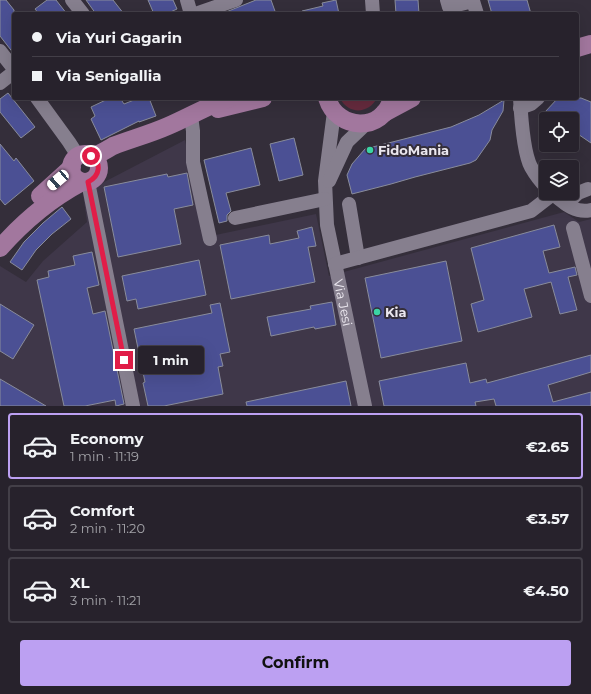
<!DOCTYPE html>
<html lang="en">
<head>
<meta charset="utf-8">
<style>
	body { margin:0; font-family:Montserrat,sans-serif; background:#332f38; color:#f1f3f6; height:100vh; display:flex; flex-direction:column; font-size:15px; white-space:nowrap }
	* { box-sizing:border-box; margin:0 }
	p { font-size:13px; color:#a4a4a9 }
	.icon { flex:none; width:22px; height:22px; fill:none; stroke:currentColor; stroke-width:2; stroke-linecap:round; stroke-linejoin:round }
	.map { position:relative; height:406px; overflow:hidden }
	.drawer { display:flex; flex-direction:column; background:#27222c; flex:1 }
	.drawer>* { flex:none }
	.top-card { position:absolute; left:12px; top:12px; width:567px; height:88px; border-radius:4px; box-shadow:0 4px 16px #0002,0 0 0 1px #433f48; display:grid; align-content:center; height:88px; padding:0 20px; background:#27222c }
	.tools { position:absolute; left:539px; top:112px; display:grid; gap:8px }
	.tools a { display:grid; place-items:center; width:40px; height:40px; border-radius:4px; background:#27222c; box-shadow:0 4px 16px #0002,0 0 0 1px #433f48; font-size:20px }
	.end { position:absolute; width:18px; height:18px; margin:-9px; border:5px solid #e11d48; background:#fff; box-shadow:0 0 0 2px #fff }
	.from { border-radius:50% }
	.bubble { position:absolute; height:28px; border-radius:4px; background:#27222c; box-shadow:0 4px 16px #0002,0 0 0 1px #433f48; font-size:13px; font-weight:700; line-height:28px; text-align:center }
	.car { position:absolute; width:12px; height:24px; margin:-12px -6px; border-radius:5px; box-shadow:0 0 3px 1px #0007; background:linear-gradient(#fff 24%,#345 0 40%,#fff 0 76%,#345 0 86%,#fff 0) }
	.top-card b { display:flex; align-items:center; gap:14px; height:38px; font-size:15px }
	.top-card b+b { border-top:1px solid #433f48 }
	.top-card i { width:10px; height:10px; background:#f1f3f6 }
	ul { padding:7px 0 0; list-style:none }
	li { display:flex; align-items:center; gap:12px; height:66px; margin:0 8px 6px; padding:0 12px; border:2px solid #433f48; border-radius:4px }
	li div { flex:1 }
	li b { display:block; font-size:15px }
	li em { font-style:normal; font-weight:700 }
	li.current { border-color:#bca0f2 }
	li>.icon { width:36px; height:36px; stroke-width:1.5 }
	.action { display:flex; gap:8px; margin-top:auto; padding:8px 20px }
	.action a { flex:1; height:46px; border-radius:4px; background:#bca0f2; color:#111; font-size:16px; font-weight:700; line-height:46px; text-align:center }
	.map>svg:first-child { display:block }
</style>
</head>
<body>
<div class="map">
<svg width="591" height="406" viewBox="0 0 591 406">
	<rect width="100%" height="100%" fill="#342e3a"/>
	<path fill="#3f3749" d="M185,140L206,237L316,214L329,276L564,212L579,222L591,219V406H0V266L26,282L43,261L87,222L83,193Z"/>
	<path fill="#662b3e" d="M340,98H377C369,114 348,115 340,98Z"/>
	<g fill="#4b5094" stroke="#898c9b">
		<path d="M0,0H6L14,10V54L0,36Z"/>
		<path d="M47,0H56L67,14H39L35,9Z"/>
		<path d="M86,0H113L124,14H96Z"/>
		<path d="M148,0H173L177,9L166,14H154Z"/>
		<path d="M256,0H271L276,14H221Z"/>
		<path d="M336,0L339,14H303L302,11L323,6L322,3Z"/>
		<path d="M395,0H418L419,14H396Z"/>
		<path d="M488,0H527L531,14H492Z"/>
		<path d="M8,93L35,127L21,138L0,112V99Z"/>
		<path d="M110,98H120L124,104L139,98H149L156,116L139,122V121L101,140L91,119L95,116L91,107Z"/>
		<path d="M558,98H581L591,102V143L572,130V119H556L545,112Z"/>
		<path d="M504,100L503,111L492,130L490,140L476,160L470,163L415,177L391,184L352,194L347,175L352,164L365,149L451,127L479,115Z"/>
		<path d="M294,138L303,175L279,181L270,144Z"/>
		<path d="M0,144L14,161L16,158L34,181L5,205L0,199Z"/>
		<path d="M251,148L260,185L226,193L231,211L227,215V221L219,223L204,160Z"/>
		<path d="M187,173L193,205L174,209L181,244L118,257L104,187L167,174L168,177Z"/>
		<path d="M62,207L71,219L52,234L36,250L22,270L10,262L24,242L43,223Z"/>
		<path d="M554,225L560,247L543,251L549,273L575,267L577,275L568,277L577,310L560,314L551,282L524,289L532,317L478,332L471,304L484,300L471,248Z"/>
		<path d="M312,227L316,246L308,247L315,282L231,299L220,245L269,235L270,244L299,238L297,231Z"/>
		<path d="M92,252L99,285L87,288L93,314L105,311L124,404L116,406L115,400L85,406H64L37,280L49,277L48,271L75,265L73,256Z"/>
		<path d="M199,260L206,295L138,309L136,299L127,301L122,276Z"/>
		<path d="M446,261L462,341L381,358L365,278Z"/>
		<path d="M332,302L336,325L315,329L314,327L271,336L267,317L311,309L310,306Z"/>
		<path d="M220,303L230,352L220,354L223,366L218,367L223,394L164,406H148L143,383L145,382L134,329L212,313L210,305Z"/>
		<path d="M0,304L34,325L13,359L0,351Z"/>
		<path d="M591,355V372L548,385L553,402L591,392V406H496L494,399L475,402L476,406H384L379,381L466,363L470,383L486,379L487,383Z"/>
		<path d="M0,379L46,406H0Z"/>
		<path d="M346,381L351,406H247L246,402Z"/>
	</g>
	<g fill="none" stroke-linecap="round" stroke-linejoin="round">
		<g stroke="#867f8e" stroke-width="14">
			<path d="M72,0L83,14"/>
			<path d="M187,0L191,14"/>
			<path d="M372,0L373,14"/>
			<path d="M447,0L449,7L473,1L477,14"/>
			<path d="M195,14L236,0"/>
			<path d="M0,51L14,69"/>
			<path d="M0,83L14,72"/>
			<path d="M37,98L69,142L78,156"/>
			<path d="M520,98C521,116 523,152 531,167C535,174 540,181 546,187"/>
			<path d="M520,108L531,104L538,98"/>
			<path id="s1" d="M334,112L325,181L327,225L365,406"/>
			<path d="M191,116L193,131V162L210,239"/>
			<path d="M329,181L347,142L367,123"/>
			<path d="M88,182L133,406"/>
			<path d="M552,193C563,202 575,214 591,210"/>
			<path d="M349,204L358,258"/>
			<path d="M566,204L578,193L588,189"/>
			<path d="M235,218L325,199"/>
			<path d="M573,228L591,296"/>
			<path d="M335,264L531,211L553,194"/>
		</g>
		<g stroke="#a2779e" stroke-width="18">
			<path d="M577,48L591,44"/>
			<path d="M327,98C337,131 383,133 392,98"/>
			<path d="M218,109L263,98"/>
			<path d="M384,113L412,98"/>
			<circle cx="85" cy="168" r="14"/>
			<path d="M91,156C100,155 106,150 113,146C131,139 150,134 168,126C189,117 209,105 230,98"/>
			<path d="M40,196L72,167"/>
			<path d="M0,248C24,221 50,199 82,182"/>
		</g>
	</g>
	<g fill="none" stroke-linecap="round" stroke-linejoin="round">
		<path stroke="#e11d48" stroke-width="5" d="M91,156C102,163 100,176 88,182L124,360"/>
	</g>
	<g fill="#3bd4a4" stroke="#342e3a" stroke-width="1.5">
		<circle cx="370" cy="150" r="4"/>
		<circle cx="377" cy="312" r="4"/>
	</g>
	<g text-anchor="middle" stroke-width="4" stroke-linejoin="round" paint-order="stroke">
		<g font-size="13" font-weight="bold" fill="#ebe7ef" stroke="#342e3a" text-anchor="start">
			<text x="378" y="155">FidoMania</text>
			<text x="385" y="317">Kia</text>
		</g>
		<g font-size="13" fill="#ebe7ef" stroke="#342e3a">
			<text dy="5" stroke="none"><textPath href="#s1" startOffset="193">Via Jesi</textPath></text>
		</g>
	</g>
</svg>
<div class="tools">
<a><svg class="icon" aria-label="locate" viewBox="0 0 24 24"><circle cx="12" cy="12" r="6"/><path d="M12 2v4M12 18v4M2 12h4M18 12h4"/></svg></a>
<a><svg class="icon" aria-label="layers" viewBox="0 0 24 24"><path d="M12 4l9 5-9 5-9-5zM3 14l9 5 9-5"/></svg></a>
</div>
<i class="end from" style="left:91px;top:156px"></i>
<i class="end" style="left:124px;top:360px"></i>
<div class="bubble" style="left:138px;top:346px;width:66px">1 min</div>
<i class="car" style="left:58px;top:180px;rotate:229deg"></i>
<div class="top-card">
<b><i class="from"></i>Via Yuri Gagarin</b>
<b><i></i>Via Senigallia</b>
</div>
</div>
<section class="drawer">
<ul>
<li class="current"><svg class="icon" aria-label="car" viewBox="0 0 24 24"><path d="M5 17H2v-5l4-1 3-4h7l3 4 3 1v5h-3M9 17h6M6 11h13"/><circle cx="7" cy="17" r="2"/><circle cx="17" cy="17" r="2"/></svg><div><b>Economy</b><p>1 min · 11:19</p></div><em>€2.65</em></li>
<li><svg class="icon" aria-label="car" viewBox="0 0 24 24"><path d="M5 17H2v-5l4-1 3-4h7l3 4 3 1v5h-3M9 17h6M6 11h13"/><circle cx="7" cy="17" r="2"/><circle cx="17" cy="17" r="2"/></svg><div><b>Comfort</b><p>2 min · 11:20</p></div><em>€3.57</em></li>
<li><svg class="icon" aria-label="car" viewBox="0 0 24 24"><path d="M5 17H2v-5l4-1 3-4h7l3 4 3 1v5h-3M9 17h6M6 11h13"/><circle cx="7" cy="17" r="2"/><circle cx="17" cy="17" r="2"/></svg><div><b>XL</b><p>3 min · 11:21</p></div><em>€4.50</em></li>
</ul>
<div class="action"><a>Confirm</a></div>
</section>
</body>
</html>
